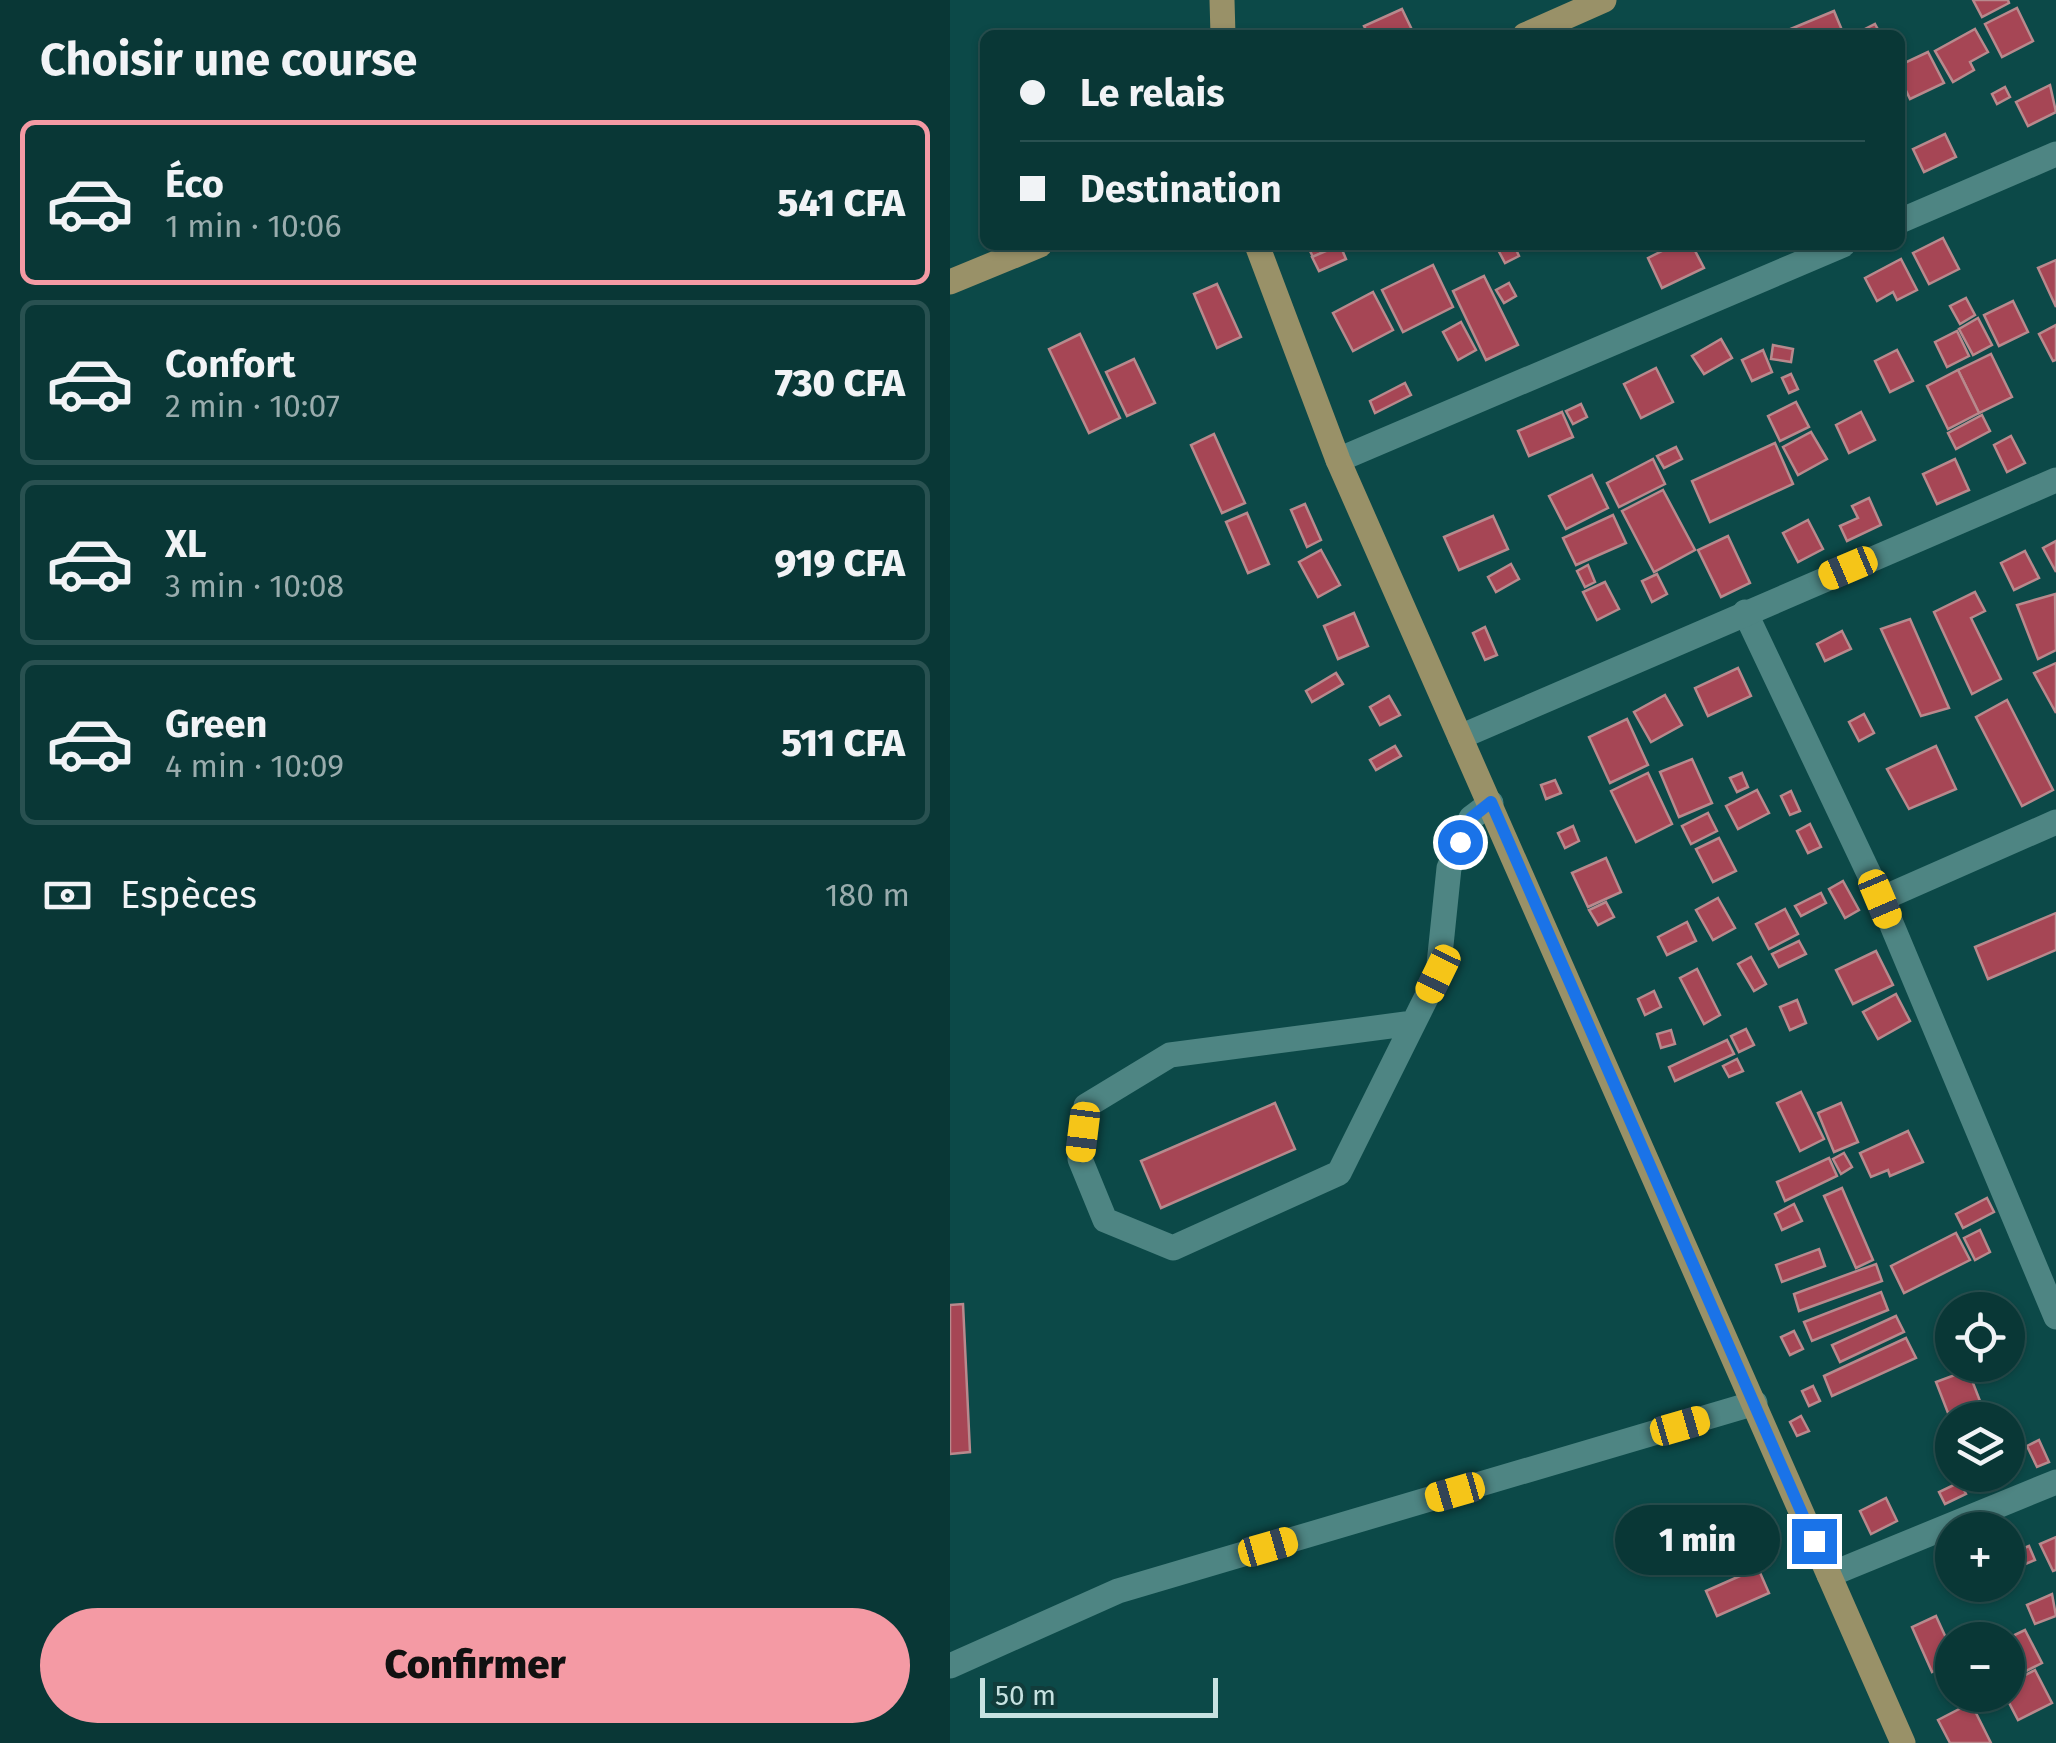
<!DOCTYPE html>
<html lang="fr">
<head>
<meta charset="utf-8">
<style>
	body { margin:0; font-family:"Fira Sans",sans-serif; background:#123f3e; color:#f1f3f6; height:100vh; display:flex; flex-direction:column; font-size:38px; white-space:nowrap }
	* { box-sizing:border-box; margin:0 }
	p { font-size:32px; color:#99acad }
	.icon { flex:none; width:55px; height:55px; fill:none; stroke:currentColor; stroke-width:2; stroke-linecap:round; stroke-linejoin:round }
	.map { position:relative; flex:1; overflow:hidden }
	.sheet { display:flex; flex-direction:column; background:#093736; width:950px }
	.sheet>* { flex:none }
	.hud { position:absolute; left:30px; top:30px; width:925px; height:220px; border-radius:15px; box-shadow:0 2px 8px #0004,0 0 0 2px #295151; display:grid; align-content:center; height:220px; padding:0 40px; background:#093736 }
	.buttons { position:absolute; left:985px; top:1292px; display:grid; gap:20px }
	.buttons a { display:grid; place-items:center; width:90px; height:90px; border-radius:50%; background:#093736; box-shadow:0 2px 8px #0004,0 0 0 2px #295151; font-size:50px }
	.scale { position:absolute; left:30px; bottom:25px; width:238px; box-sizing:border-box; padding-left:10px; border:5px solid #c7e2e1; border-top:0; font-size:28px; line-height:35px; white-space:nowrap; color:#c7e2e1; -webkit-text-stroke:8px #113c3b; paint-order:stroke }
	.end { position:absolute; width:45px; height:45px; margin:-22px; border:12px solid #1a73e8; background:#fff; box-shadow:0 0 0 5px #fff }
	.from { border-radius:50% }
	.bubble { position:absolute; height:70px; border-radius:35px; background:#093736; box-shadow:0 2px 8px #0004,0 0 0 2px #295151; font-size:32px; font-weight:800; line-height:70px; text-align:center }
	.car { position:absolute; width:30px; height:60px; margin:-30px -15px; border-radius:12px; box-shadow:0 0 8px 2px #0007; background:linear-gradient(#f5c518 24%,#345 0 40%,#f5c518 0 76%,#345 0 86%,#f5c518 0) }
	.hud b { display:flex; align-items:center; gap:35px; height:95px; font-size:38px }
	.hud b+b { border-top:2px solid #295151 }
	.hud i { width:25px; height:25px; background:#f1f3f6 }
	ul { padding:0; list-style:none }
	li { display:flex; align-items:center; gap:30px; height:165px; margin:0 20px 15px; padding:0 20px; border:5px solid #295151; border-radius:15px }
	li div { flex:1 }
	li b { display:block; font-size:38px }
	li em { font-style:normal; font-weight:800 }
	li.active { border-color:#f49aa4 }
	li>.icon { width:90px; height:90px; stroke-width:1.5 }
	h2 { padding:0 40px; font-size:45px; line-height:120px }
	.pay { display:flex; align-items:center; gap:25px; height:110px; padding:0 40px; font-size:38px }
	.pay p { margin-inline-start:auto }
	.cta { display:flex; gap:20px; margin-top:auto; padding:20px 40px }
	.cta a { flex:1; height:115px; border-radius:60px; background:#f49aa4; color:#111; font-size:40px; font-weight:800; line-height:115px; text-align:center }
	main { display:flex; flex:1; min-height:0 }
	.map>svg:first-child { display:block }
</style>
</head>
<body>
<main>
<section class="sheet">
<h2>Choisir une course</h2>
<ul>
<li class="active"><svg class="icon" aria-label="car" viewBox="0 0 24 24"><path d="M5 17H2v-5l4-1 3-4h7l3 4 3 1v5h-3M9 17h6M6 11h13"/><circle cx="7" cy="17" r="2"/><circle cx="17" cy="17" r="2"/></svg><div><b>Éco</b><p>1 min · 10:06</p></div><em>541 CFA</em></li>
<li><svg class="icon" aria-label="car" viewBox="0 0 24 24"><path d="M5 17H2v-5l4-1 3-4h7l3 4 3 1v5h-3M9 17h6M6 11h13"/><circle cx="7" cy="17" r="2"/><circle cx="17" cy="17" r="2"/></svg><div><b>Confort</b><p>2 min · 10:07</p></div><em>730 CFA</em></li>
<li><svg class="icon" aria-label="car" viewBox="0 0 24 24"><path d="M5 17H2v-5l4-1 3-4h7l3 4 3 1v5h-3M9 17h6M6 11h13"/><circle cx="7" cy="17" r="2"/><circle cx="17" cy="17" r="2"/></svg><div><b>XL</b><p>3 min · 10:08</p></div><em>919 CFA</em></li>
<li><svg class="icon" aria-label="car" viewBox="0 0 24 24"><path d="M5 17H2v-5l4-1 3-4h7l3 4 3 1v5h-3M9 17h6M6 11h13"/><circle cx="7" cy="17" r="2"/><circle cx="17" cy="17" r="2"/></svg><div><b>Green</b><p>4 min · 10:09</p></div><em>511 CFA</em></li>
</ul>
<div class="pay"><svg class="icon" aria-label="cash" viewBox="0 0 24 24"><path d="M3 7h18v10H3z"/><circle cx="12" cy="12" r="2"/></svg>Espèces<p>180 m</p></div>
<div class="cta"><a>Confirmer</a></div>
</section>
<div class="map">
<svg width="1106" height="1743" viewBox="0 0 1106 1743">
	<rect width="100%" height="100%" fill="#0c4948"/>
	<g fill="#a64655" stroke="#b8898d" stroke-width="2.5">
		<path d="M1023,0H1058L1059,3L1032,17Z"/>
		<path d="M1067,8L1083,41L1052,57L1035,24Z"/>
		<path d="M452,9L463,32L419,35L414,26Z"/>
		<path d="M884,11L894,35H832L831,33Z"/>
		<path d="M925,24L931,35H903Z"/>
		<path d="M1025,29L1038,52L1020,62L1024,70L1003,82L985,51Z"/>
		<path d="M978,52L994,83L960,99L950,78V65Z"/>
		<path d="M1100,85L1106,112L1078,126L1066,102Z"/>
		<path d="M1055,87L1060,97L1047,104L1042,94Z"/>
		<path d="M995,134L1006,157L974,172L963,149Z"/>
		<path d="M993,238L1009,269L979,284L963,253Z"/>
		<path d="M357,245H389L363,257Z"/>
		<path d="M390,245L396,259L369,271L362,257Z"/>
		<path d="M564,245L569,256L555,263L546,246Z"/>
		<path d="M724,245H742L754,268L712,288L698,258Z"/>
		<path d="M951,259L967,290L947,300L943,292L927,301L915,278Z"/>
		<path d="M1106,260V307L1088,268Z"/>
		<path d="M483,265L503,307L453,332L432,290Z"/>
		<path d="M534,276L568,345L536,360L503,291Z"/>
		<path d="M559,283L566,296L554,303L546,290Z"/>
		<path d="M267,284L291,337L267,348L244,294Z"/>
		<path d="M423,292L443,330L403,351L383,313Z"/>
		<path d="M1016,298L1025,315L1010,324L1000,306Z"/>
		<path d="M1063,301L1078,332L1049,346L1034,315Z"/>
		<path d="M1028,318L1042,345L1023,355L1009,329Z"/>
		<path d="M511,322L526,350L508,360L493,332Z"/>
		<path d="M1106,325V360L1103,361L1089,334Z"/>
		<path d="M1007,331L1019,356L997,367L985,342Z"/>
		<path d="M130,334L170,418L139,433L99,349Z"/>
		<path d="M771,339L782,358L754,374L742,356Z"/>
		<path d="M823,345L843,349L841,362L821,359Z"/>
		<path d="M813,350L822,372L802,381L792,360Z"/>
		<path d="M947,350L963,381L940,392L925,361Z"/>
		<path d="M1041,354L1062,397L1029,413L1008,370Z"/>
		<path d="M184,359L205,403L177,416L156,372Z"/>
		<path d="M706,368L723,402L691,418L674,384Z"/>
		<path d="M1008,370L1029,413L998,429L977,386Z"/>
		<path d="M841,374L848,389L839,393L832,378Z"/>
		<path d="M455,383L461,395L425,413L420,401Z"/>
		<path d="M846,402L859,427L830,441L818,416Z"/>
		<path d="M631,404L637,417L623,424L616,411Z"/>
		<path d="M612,412L623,437L579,456L568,431Z"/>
		<path d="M911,412L925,440L899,453L886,425Z"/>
		<path d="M1032,415L1040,431L1006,449L998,433Z"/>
		<path d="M861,432L877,459L848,475L833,447Z"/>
		<path d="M264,434L295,503L272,513L241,445Z"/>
		<path d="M1061,436L1075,463L1057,472L1044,445Z"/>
		<path d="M825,443L843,484L760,522L742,481Z"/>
		<path d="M726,447L732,459L714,468L707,456Z"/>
		<path d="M703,459L715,484L669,507L657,483Z"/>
		<path d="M1005,459L1019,490L987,504L973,474Z"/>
		<path d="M642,475L658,508L616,529L599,496Z"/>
		<path d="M713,490L745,550L704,572L672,511Z"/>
		<path d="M919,498L931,525L897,541L890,526L908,518L902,506Z"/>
		<path d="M355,504L371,540L357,547L341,510Z"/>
		<path d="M297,513L319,564L298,573L276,522Z"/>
		<path d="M663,515L676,543L626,565L613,538Z"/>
		<path d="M543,516L558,549L509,570L494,537Z"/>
		<path d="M858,520L873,549L848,562L833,533Z"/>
		<path d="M778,536L800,583L771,597L748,550Z"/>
		<path d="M1106,541V572L1093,548Z"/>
		<path d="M371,550L390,585L368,597L349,562Z"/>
		<path d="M1075,551L1089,578L1064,590L1051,563Z"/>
		<path d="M561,564L569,579L546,592L538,577Z"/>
		<path d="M638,565L645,582L635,587L627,571Z"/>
		<path d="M707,574L717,594L702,602L692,581Z"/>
		<path d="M655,582L669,609L647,620L633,592Z"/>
		<path d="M1025,592L1035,611L1021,618L1051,679L1022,694L984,612Z"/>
		<path d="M1105,594L1106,650L1088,659L1067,605Z"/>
		<path d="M404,613L418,646L388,659L374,626Z"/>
		<path d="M960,619L999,708L971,716L931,629Z"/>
		<path d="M535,627L547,655L535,660L523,633Z"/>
		<path d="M892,631L901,649L875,661L867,644Z"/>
		<path d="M1106,663V713L1084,673Z"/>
		<path d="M788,668L801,696L758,716L745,688Z"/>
		<path d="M386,673L393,684L362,702L356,691Z"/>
		<path d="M715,695L732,725L701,742L684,712Z"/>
		<path d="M439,696L450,715L430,725L420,707Z"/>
		<path d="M1057,700L1103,790L1072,806L1026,717Z"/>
		<path d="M914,714L924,733L909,741L899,722Z"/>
		<path d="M677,719L698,765L660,783L639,737Z"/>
		<path d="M445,746L451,756L426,770L420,760Z"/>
		<path d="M986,746L1006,789L959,809L937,769Z"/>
		<path d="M742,759L762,803L729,817L710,772Z"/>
		<path d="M698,773L722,824L686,842L661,791Z"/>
		<path d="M792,773L798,787L787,792L780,778Z"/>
		<path d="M605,780L611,793L596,799L591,785Z"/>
		<path d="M807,790L819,813L788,829L776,806Z"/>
		<path d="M841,791L850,811L840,815L831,796Z"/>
		<path d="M758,813L767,831L741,844L732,826Z"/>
		<path d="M860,824L871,847L858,853L847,831Z"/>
		<path d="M623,826L629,841L615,848L608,833Z"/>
		<path d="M769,838L786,871L763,882L746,849Z"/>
		<path d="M656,858L671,892L638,907L622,873Z"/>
		<path d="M893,881L909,910L895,918L879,889Z"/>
		<path d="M871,893L876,903L851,916L845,906Z"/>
		<path d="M768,898L785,928L763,940L746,910Z"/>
		<path d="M656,902L664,917L648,925L639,910Z"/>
		<path d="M835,909L848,934L819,949L806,924Z"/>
		<path d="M1106,913V950L1038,979L1025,947Z"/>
		<path d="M737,922L746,941L717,955L708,937Z"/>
		<path d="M849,941L856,954L829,967L822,954Z"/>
		<path d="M926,951L943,985L903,1004L886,970Z"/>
		<path d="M801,957L816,984L804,991L788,964Z"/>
		<path d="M747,969L770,1015L754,1024L730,978Z"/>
		<path d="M704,991L711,1007L695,1015L688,999Z"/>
		<path d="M946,994L960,1021L928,1039L913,1012Z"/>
		<path d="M847,1000L856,1023L840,1030L830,1007Z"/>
		<path d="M796,1029L804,1045L789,1052L781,1036Z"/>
		<path d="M721,1030L725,1044L711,1048L707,1034Z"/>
		<path d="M777,1040L784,1054L725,1081L719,1067Z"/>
		<path d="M787,1059L793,1071L779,1077L773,1066Z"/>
		<path d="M851,1092L874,1139L850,1151L827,1103Z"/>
		<path d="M325,1103L345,1149L211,1208L191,1161Z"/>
		<path d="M891,1103L908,1142L884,1152L868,1113Z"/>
		<path d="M958,1131L973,1162L940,1176L938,1170L921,1177L910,1153Z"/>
		<path d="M894,1153L902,1167L891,1174L883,1159Z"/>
		<path d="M879,1158L887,1176L835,1201L827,1182Z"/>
		<path d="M892,1188L923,1260L906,1268L874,1196Z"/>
		<path d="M1037,1198L1044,1212L1013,1228L1006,1214Z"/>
		<path d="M844,1204L852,1221L832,1230L825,1214Z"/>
		<path d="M1030,1230L1040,1252L1025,1260L1014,1238Z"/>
		<path d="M1006,1233L1020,1260L954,1293L941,1266Z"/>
		<path d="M869,1249L875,1266L832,1282L826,1265Z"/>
		<path d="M926,1264L932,1281L849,1311L844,1294Z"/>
		<path d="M931,1292L938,1310L862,1341L854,1322Z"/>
		<path d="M13,1304L20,1452L0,1454V1305Z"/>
		<path d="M946,1316L954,1332L890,1362L882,1345Z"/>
		<path d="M1064,1325L1073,1341L1059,1349L1058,1329Z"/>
		<path d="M844,1331L853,1349L840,1355L831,1337Z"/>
		<path d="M956,1338L966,1358L882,1396L874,1376Z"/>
		<path d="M1018,1370L1030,1401L998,1413L986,1382Z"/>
		<path d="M863,1386L870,1401L859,1406L852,1391Z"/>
		<path d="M851,1416L859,1431L847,1436L840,1422Z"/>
		<path d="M1089,1440L1099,1462L1087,1467L1077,1446Z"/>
		<path d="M1010,1482L1016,1494L995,1504L989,1492Z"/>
		<path d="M936,1498L947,1521L921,1534L910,1511Z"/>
		<path d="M1106,1537V1570L1103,1571L1090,1544Z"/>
		<path d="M1079,1546L1085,1560L1066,1568L1060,1554Z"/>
		<path d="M808,1568L819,1593L767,1616L756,1591Z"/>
		<path d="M1102,1594L1106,1616L1085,1624L1077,1605Z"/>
		<path d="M986,1616L1002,1651V1662L982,1672L962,1627Z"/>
		<path d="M1075,1630L1092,1663L1058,1680L1054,1640Z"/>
		<path d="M1085,1670L1102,1703L1068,1720L1055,1695L1058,1684Z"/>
		<path d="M1021,1703L1041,1743H1000L988,1720Z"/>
	</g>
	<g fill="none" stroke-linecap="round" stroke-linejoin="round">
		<g stroke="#4e8583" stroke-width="25">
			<path d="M950,221L1106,154"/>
			<path d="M388,460L893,245"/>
			<path d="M795,612L931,899L1106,1317"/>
			<path d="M510,737L1106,480"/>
			<path d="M931,899L1106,822"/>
			<path d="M463,1023L220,1055L136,1106L130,1159L155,1220L223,1248L389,1173L488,974L499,868L521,818L541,803"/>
			<path d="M879,1575L1106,1482"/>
			<path d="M0,1666L168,1591L805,1403"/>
		</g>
		<g stroke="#999168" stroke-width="25">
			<path d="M272,0L273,35"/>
			<path d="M575,35L654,0"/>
			<path d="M307,245L388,460L953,1743"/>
			<path d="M0,282L90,245"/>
		</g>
	</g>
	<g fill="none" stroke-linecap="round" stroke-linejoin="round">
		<path stroke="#1a73e8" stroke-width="12" d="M510,842L521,818L541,802L864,1541"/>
	</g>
</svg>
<div class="buttons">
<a><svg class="icon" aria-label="locate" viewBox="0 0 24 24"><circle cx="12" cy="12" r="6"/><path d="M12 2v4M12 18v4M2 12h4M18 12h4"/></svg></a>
<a><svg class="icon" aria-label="layers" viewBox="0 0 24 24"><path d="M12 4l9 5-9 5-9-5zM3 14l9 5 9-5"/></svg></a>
<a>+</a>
<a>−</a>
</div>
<div class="scale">50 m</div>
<i class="end from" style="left:510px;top:842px"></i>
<i class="end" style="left:864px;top:1541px"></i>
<div class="bubble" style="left:665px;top:1505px;width:165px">1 min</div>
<i class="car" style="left:898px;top:568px;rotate:247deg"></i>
<i class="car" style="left:930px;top:899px;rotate:157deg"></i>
<i class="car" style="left:488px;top:974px;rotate:206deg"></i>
<i class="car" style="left:133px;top:1132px;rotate:187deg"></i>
<i class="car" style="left:730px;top:1426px;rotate:74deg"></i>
<i class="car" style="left:505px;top:1492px;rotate:254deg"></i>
<i class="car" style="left:318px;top:1547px;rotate:74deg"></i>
<div class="hud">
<b><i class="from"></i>Le relais</b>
<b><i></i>Destination</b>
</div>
</div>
</main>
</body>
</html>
